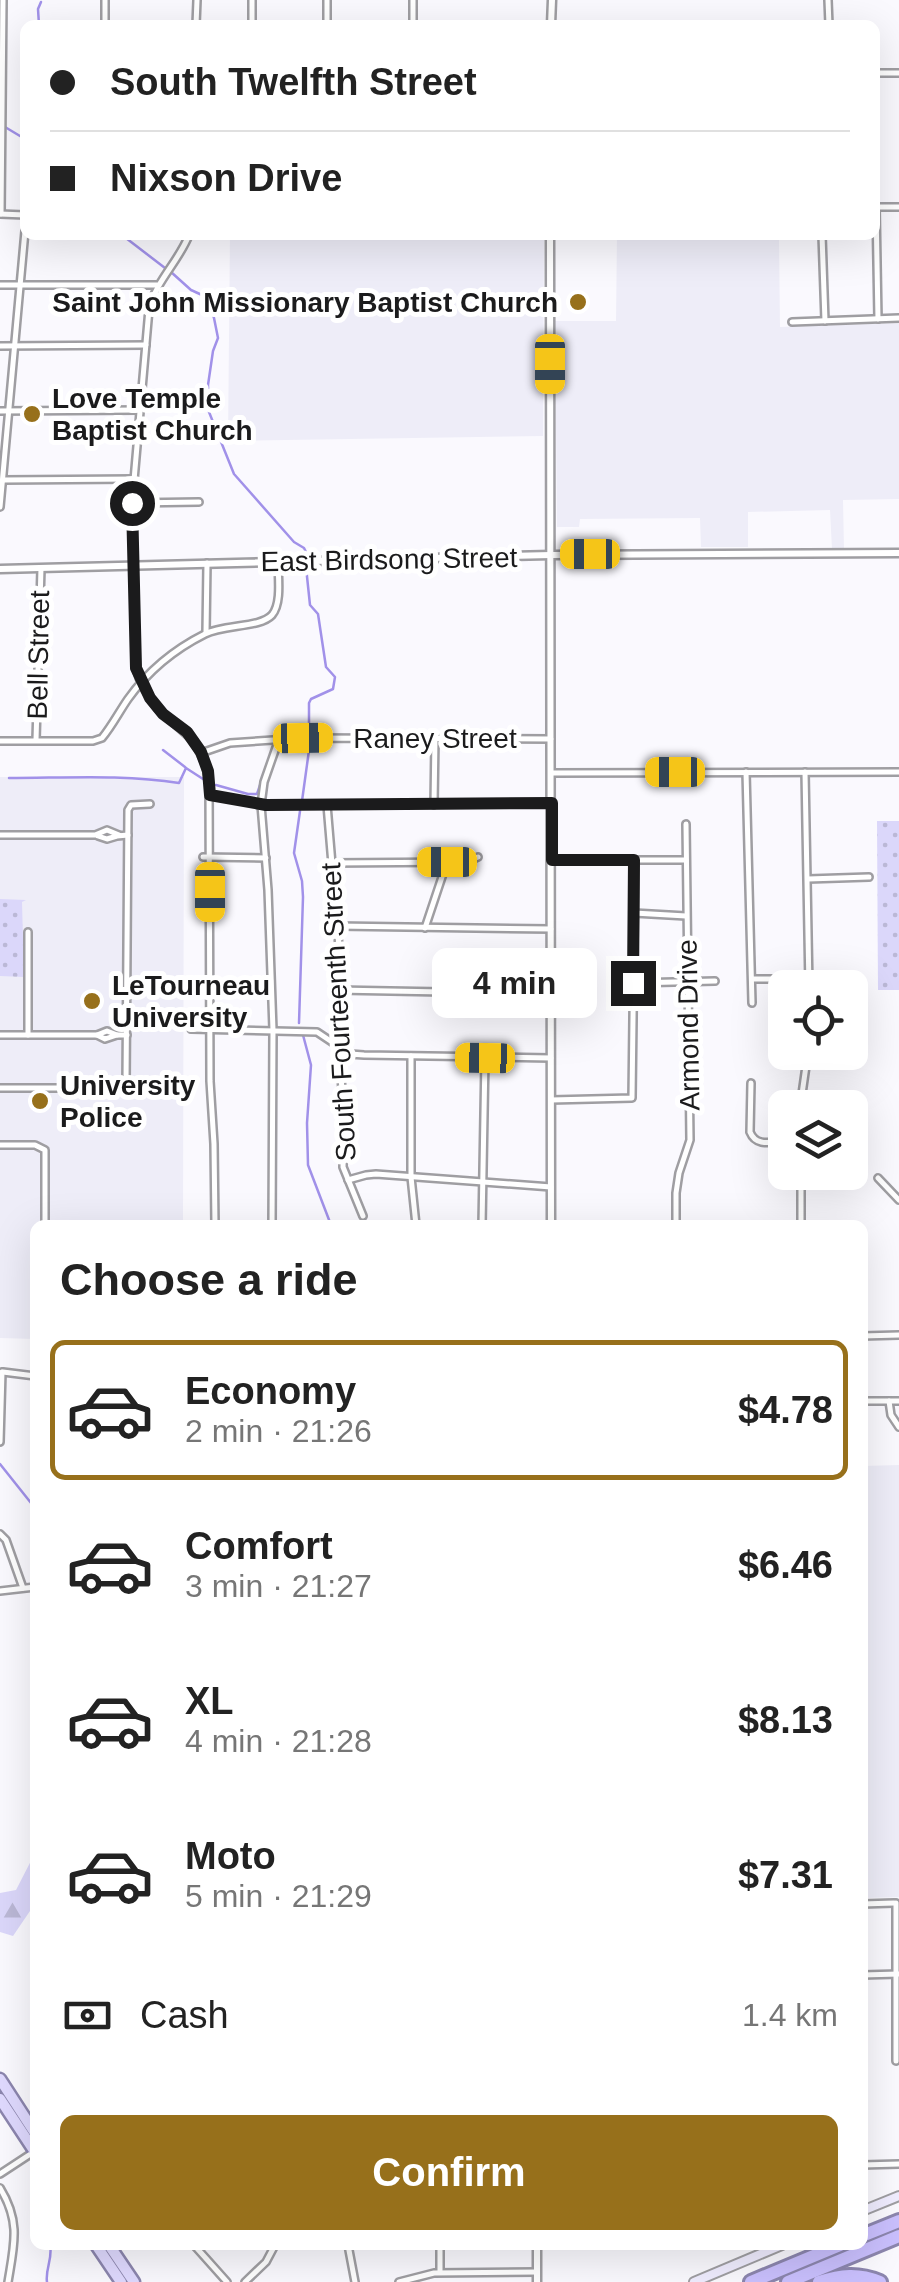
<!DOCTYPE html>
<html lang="en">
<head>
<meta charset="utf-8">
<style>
	body { margin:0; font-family:Arial,sans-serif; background:#f2f2f2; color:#222; height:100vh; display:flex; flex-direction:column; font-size:38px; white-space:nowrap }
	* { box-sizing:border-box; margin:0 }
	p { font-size:32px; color:#767676 }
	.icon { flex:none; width:55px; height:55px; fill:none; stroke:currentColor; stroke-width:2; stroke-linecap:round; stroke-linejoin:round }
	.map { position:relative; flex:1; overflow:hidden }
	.panel { position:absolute; left:30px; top:1220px; width:838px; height:1030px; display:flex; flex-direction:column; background:#fff; border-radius:15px; box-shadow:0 10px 40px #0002 }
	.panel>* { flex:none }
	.banner { position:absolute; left:20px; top:20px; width:860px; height:220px; border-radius:15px; box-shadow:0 10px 40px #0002; display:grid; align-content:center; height:220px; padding:0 30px; background:#fff }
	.controls { position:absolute; left:768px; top:970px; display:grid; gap:20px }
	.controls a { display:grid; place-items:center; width:100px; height:100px; border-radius:15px; background:#fff; box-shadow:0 10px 40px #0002; font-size:50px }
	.end { position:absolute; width:45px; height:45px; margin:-22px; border:12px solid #1b1b1c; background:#fff; box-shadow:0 0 0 5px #fff }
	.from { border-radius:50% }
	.bubble { position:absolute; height:70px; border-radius:15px; background:#fff; box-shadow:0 10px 40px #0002; font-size:32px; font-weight:800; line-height:70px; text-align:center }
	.car { position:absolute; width:30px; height:60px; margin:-30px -15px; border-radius:12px; box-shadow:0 0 8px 2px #0007; background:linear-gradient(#f5c518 24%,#345 0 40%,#f5c518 0 76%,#345 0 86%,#f5c518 0) }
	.banner b { display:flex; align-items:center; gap:35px; height:95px; font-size:38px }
	.banner b+b { border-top:2px solid #e0e0e0 }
	.banner i { width:25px; height:25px; background:#222 }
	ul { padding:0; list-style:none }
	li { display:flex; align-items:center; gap:30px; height:140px; margin:0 20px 15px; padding:0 10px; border:5px solid transparent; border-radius:15px }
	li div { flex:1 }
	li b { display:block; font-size:38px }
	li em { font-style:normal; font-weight:800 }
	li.current { border-color:#97701b }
	li>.icon { width:90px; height:90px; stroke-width:1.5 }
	h2 { padding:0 30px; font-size:45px; line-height:120px }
	.pay { display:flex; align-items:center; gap:25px; height:110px; padding:0 30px; font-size:38px }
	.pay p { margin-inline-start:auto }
	.button { display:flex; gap:20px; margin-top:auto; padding:20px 30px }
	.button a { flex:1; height:115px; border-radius:15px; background:#97701b; color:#fff; font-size:40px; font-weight:800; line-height:115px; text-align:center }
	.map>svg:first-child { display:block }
</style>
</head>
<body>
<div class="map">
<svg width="899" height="2282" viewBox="0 0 899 2282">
	<defs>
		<pattern id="grass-dots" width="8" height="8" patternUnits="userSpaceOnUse" patternTransform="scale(2.5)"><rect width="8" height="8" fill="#dbd7fa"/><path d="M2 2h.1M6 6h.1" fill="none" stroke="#bbb8d6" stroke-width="1.8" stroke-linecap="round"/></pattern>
		<pattern id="forest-firs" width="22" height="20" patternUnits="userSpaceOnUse" patternTransform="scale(2.5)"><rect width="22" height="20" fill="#dbd7fa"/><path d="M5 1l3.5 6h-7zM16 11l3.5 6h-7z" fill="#bbb8d6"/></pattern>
	</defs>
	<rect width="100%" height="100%" fill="#faf9fe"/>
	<g fill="#eeedf8">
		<path d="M230,235H544L543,436L228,441Z"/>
		<path d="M617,235H757L758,240H779L780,327L899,323V499L843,500L844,549H832L830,510L748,512V547H701L700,518L580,519L579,527H557L555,321H616Z"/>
		<path d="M0,777H184L183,1225H35V1339L0,1338Z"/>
		<path d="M899,1465V1897L863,1898V1466Z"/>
	</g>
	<g fill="url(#grass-dots)">
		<path d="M877,821H899V990H878Z"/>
		<path d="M0,899L26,900L22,902L24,977L0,976Z"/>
	</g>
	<path fill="url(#forest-firs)" d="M35,1853V1911H30L13,1936L0,1932V1893L16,1890Z"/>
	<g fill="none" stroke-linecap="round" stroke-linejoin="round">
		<g stroke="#a191e9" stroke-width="2.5">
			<path d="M39,25L38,9L41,2"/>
			<path d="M5,127L25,139"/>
			<path d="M122,235L165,268"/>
			<path d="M171,272L191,290L202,295L209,303L214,318L218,338L213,351L208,385L209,412L234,474L294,542L304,548L307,554"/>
			<path d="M306,567L310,605L318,614L326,667L335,677L333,689L311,699L309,703V732"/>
			<path d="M281,743H310L302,801"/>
			<path d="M163,750L185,767"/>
			<path d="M9,778C65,778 124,774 179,783L186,768L203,779"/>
			<path d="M216,785L248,794H257L274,744"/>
			<path d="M299,1023L303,897L302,881L294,853L300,811"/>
			<path d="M303,1035L311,1065L307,1123L308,1165L331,1225"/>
			<path d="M0,1464L35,1508"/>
			<path d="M47,2282C45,2269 53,2259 50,2245"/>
		</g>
		<defs>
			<g id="minor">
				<path d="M252,0V25"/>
				<path d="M327,0V25"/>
				<path d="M413,0V25"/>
				<path d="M828,0L829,25"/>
				<path d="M105,25V0"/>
				<path d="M196,25L197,0"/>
				<path d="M875,73H899"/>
				<path d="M875,207H899"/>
				<path d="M876,207L878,319"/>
				<path d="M0,214L25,215"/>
				<path d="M1,214L3,0"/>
				<path d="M189,235C179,261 156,281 149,309L132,503L136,668L141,684L157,708L194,741L205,763L209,780L210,1081L214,1144L215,1225"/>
				<path d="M822,235L825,321"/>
				<path d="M0,285H157"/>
				<path d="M792,322L899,318"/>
				<path d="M0,346L146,345"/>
				<path d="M0,411L140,410"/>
				<path d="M3,480L134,479"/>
				<path d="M132,503L199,502"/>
				<path d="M0,507L25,231"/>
				<path d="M206,633L207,563"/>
				<path d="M36,740L41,568"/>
				<path d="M0,741H93L102,738C112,726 119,712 128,699C148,671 175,649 205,634C224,624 260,628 272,615C282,603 278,577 278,562"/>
				<path d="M201,753L230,743L303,738L551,739"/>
				<path d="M746,772L752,1003"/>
				<path d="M805,772L809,988"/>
				<path d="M551,773L899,772"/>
				<path d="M210,795L266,805L551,803"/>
				<path d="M327,805L340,959L337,1027L344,1115L343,1167L363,1216"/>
				<path d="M434,805L435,738"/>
				<path d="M0,835H95L107,830L119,835"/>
				<path d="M98,836L107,839L117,836L128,835"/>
				<path d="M203,857L266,858"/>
				<path d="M551,860H686"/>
				<path d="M331,863L467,862L478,857"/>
				<path d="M808,879L869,877"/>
				<path d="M634,913L686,916"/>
				<path d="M337,926L551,929"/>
				<path d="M425,928L447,862"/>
				<path d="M752,979H809"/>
				<path d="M633,983L715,981"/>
				<path d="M337,990L551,994"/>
				<path d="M191,1029L317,1032L350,1054L364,1055L551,1058"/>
				<path d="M0,1035H97L105,1039L117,1035H127"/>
				<path d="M28,1035V932"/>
				<path d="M97,1035L107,1031L117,1035"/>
				<path d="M411,1056V1177L416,1225"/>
				<path d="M751,1083L750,1132C756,1147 771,1142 785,1141"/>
				<path d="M0,1088H118L126,1084L128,810L131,805L150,804"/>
				<path d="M551,1100L632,1098L635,860"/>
				<path d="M800,1108L808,1052"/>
				<path d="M0,1145H35L45,1150V1225"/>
				<path d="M801,1172V1225"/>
				<path d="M878,1178L899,1200"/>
				<path d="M348,1180L366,1175L376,1174L551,1187"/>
				<path d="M272,1225L273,1030L268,890L261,805L264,782L279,739"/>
				<path d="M298,1225H306"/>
				<path d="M482,1225L485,1058"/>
				<path d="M676,1225V1193L679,1173L690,1140L686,824"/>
				<path d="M862,1336L899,1335"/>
				<path d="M3,1372L35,1376"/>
				<path d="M862,1401H899"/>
				<path d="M889,1401L891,1415L899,1427"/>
				<path d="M0,1442L2,1372"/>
				<path d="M0,1534L6,1540L23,1588"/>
				<path d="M0,1591L35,1587"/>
				<path d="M896,1903V2061"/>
				<path d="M862,1904L894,1903"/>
				<path d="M862,1975L899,1974"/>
				<path d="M862,2165L899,2164"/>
				<path d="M0,2174L32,2153"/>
				<path d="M0,2188C21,2222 14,2245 8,2282"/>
				<path d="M194,2245L227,2282"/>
				<path d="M348,2245L355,2282"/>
				<path d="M440,2272V2245"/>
				<path d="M245,2282L266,2262L275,2245"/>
				<path d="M399,2282L434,2273L537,2272"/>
			</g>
			<g id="tertiary">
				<path d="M551,25L552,0"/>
				<path d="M550,235L551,1225"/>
				<path d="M0,569L551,555L899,553"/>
				<path d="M537,2282V2245"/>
			</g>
			<g id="secondary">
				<path d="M862,2211L899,2196"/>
				<path d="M694,2282L782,2245"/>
			</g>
			<g id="primary">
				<path d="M0,2079L35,2133"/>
				<path d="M0,2099L35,2152"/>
				<path d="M96,2245L121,2282"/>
				<path d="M109,2245L134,2282"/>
			</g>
			<g id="motorway">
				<path d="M862,2236L899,2221"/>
				<path d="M751,2282L840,2245"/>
				<path d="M788,2282L899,2236"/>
				<path d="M819,2282C841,2275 858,2273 880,2282"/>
			</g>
		</defs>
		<use href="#minor" stroke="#9f9ea2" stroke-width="10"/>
		<use href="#tertiary" stroke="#9f9ea2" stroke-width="11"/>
		<use href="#secondary" stroke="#9f9ea2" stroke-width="12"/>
		<use href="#primary" stroke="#8c86ae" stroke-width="15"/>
		<use href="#motorway" stroke="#8c86ae" stroke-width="18"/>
		<use href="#minor" stroke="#fff" stroke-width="5"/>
		<use href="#tertiary" stroke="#fff" stroke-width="6"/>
		<use href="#secondary" stroke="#efecfe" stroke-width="8"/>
		<use href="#primary" stroke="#dfd9fe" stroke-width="10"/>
		<use href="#motorway" stroke="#c9bffd" stroke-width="12"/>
	</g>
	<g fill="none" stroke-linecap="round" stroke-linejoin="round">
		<path stroke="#1b1b1c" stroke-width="12" d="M132,503L136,668L150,698L163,714L187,732L201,752L208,771L210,795L266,805L552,803V860H634L633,983"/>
	</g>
	<g fill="#97701b" stroke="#fff" stroke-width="4">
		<circle cx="578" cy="302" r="10"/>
		<circle cx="32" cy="414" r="10"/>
		<circle cx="92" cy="1001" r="10"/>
		<circle cx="40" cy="1101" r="10"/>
	</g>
	<g text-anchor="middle" stroke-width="10" stroke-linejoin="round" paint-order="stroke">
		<g font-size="28" font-weight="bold" fill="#1b1b1c" stroke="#fff" text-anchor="start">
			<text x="558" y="312" text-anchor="end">Saint John Missionary Baptist Church</text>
			<text x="52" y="408">Love Temple<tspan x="52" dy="32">Baptist Church</tspan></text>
			<text x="112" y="995">LeTourneau<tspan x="112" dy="32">University</tspan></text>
			<text x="60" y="1095">University<tspan x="60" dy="32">Police</tspan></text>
		</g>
		<g font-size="28" fill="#1b1b1c" stroke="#fff">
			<text transform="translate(389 559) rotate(-1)" y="10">East Birdsong Street</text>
			<text transform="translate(38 655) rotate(-89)" y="10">Bell Street</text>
			<text x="435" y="748">Raney Street</text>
			<text transform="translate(338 1012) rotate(-93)" y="10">South Fourteenth Street</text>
			<text transform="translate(688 1025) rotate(-91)" y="10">Armond Drive</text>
		</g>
	</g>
</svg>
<div class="controls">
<a><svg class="icon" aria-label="locate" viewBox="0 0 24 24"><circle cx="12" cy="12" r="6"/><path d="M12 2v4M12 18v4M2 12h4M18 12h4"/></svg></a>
<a><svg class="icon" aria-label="layers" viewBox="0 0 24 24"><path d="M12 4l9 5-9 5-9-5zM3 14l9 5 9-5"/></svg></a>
</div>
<i class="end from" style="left:132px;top:503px"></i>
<i class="end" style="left:633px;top:983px"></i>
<div class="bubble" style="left:432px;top:948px;width:165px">4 min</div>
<i class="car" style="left:550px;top:364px;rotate:180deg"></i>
<i class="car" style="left:590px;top:554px;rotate:270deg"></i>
<i class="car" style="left:303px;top:738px;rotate:89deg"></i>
<i class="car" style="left:675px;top:772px;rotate:270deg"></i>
<i class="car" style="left:447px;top:862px;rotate:270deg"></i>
<i class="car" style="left:210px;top:892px;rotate:180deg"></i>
<i class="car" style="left:485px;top:1058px;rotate:271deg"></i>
<div class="banner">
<b><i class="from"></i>South Twelfth Street</b>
<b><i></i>Nixson Drive</b>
</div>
<section class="panel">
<h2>Choose a ride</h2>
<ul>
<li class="current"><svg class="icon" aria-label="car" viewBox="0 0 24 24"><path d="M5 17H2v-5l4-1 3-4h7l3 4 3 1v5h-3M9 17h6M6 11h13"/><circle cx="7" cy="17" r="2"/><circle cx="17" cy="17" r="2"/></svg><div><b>Economy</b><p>2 min · 21:26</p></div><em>$4.78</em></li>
<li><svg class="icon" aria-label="car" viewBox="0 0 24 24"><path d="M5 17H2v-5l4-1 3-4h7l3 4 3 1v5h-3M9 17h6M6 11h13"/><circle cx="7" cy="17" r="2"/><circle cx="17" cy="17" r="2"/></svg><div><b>Comfort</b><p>3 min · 21:27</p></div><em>$6.46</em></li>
<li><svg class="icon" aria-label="car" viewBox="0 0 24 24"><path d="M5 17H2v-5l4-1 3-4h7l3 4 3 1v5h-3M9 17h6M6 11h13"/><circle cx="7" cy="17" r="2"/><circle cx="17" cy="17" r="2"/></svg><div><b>XL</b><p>4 min · 21:28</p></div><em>$8.13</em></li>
<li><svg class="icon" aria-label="car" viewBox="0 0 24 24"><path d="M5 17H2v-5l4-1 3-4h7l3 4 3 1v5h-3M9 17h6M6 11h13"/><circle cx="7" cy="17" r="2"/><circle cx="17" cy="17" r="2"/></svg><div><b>Moto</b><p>5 min · 21:29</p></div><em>$7.31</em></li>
</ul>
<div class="pay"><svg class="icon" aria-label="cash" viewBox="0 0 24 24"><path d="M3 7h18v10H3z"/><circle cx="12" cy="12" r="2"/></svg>Cash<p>1.4 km</p></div>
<div class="button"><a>Confirm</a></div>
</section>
</div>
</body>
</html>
